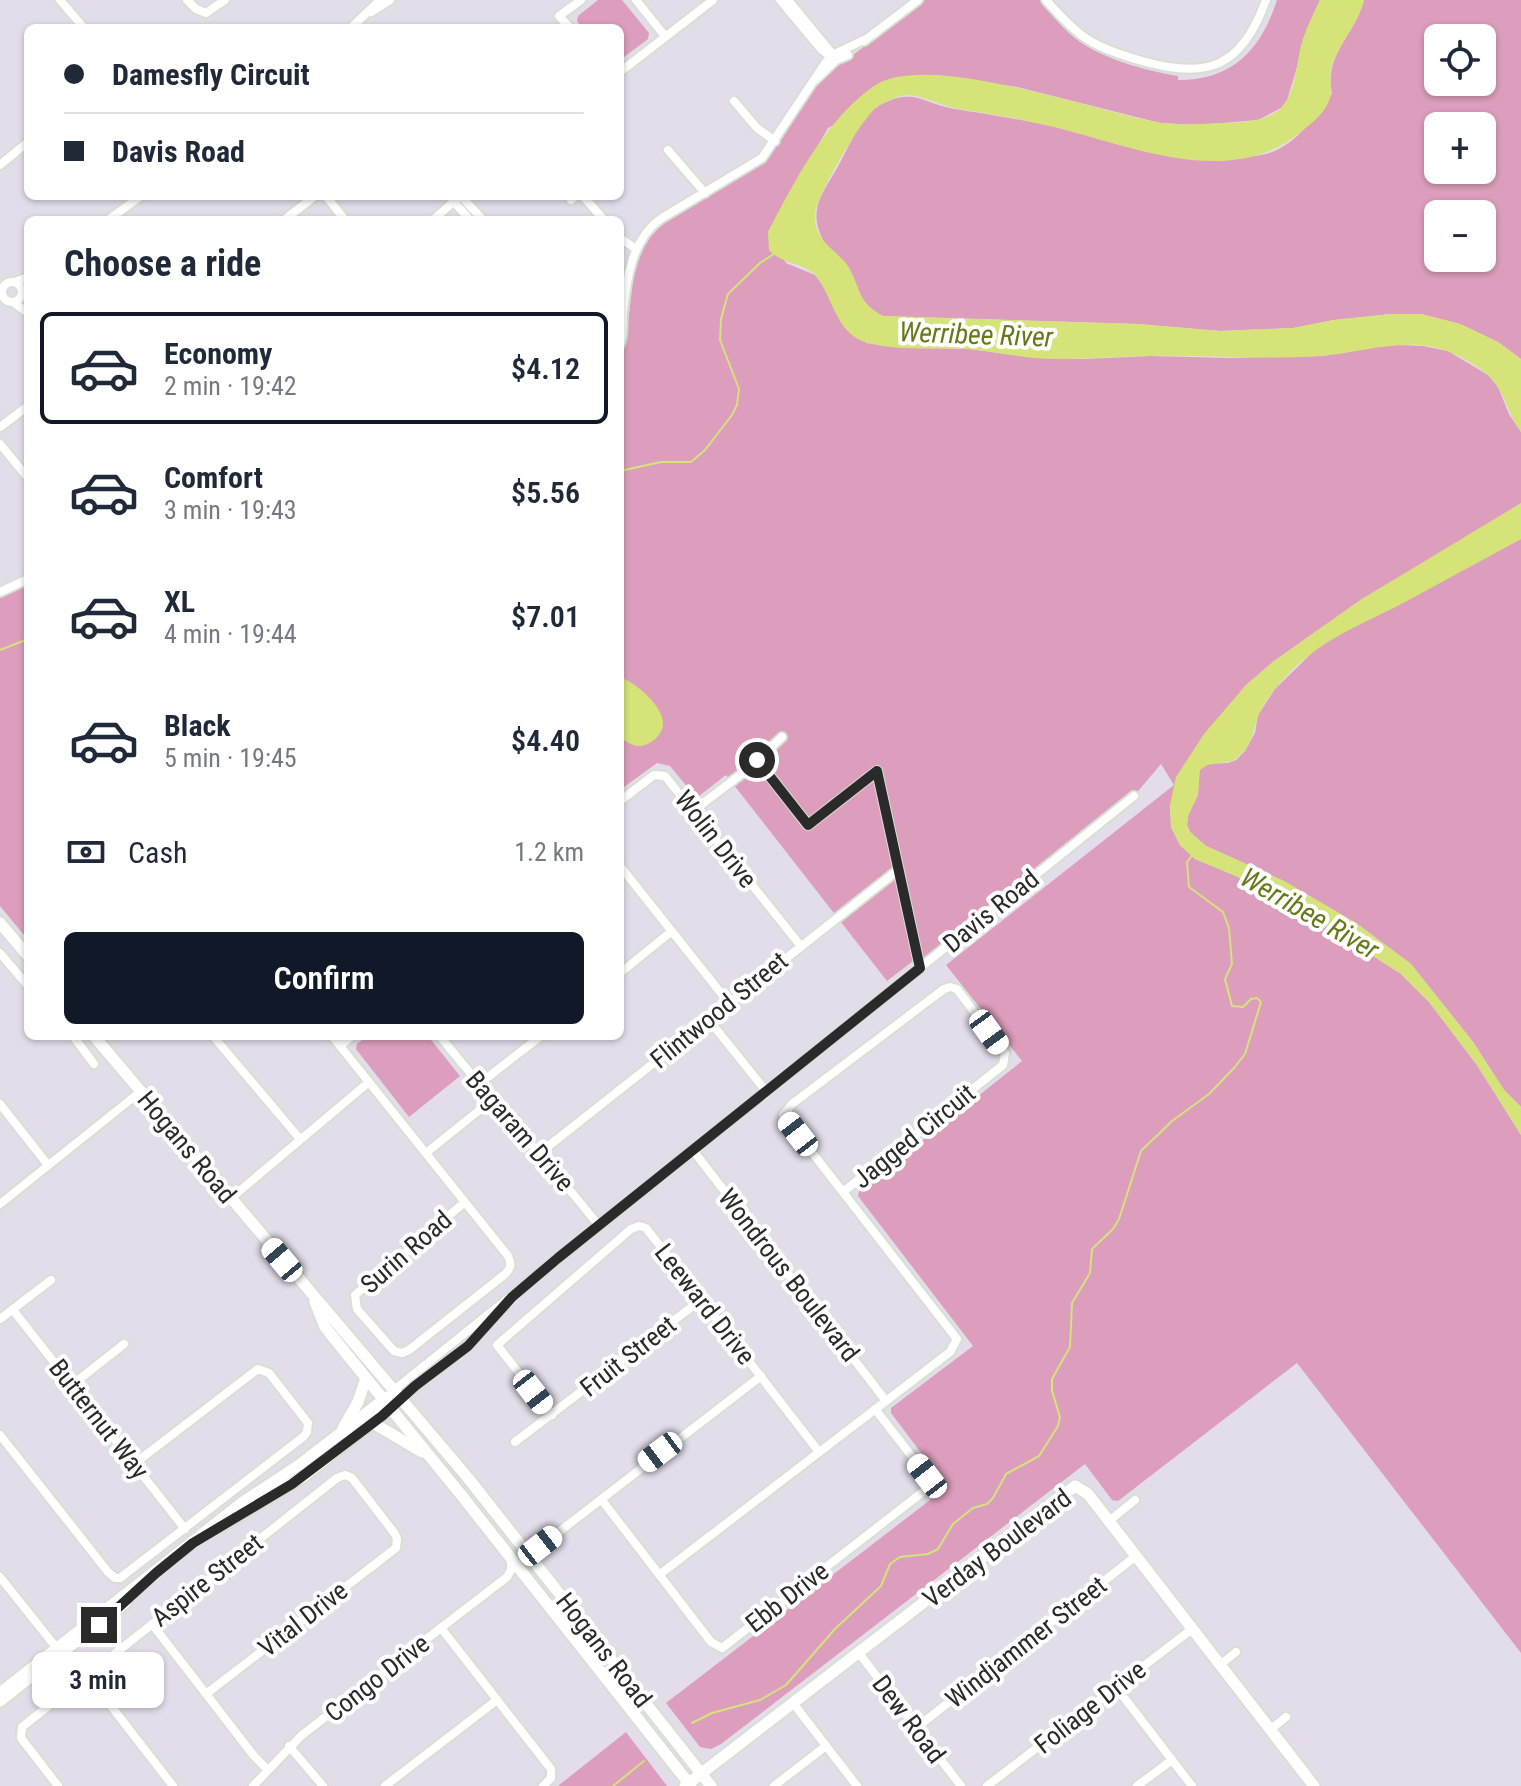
<!DOCTYPE html>
<html lang="en">
<head>
<meta charset="utf-8">
<style>
	body { margin:0; font-family:"Roboto Condensed",sans-serif; background:#f6f6f7; color:#1f2937; height:100vh; display:flex; flex-direction:column; font-size:30px; white-space:nowrap }
	* { box-sizing:border-box; margin:0 }
	p { font-size:26px; color:#747a83 }
	.icon { flex:none; width:44px; height:44px; fill:none; stroke:currentColor; stroke-width:2; stroke-linecap:round; stroke-linejoin:round }
	.map { position:relative; flex:1; overflow:hidden }
	.drawer { position:absolute; left:24px; top:216px; width:600px; height:824px; display:flex; flex-direction:column; background:#fff; border-radius:12px; box-shadow:0 2px 6px #0004 }
	.drawer>* { flex:none }
	.top-card { position:absolute; left:24px; top:24px; width:600px; height:176px; border-radius:12px; box-shadow:0 2px 6px #0004; display:grid; align-content:center; height:176px; padding:0 40px; background:#fff }
	.tools { position:absolute; left:1424px; top:24px; display:grid; gap:16px }
	.tools a { display:grid; place-items:center; width:72px; height:72px; border-radius:12px; background:#fff; box-shadow:0 2px 6px #0004; font-size:40px }
	.end { position:absolute; width:36px; height:36px; margin:-18px; border:10px solid #2a2a2a; background:#fff; box-shadow:0 0 0 4px #fff }
	.from { border-radius:50% }
	.bubble { position:absolute; height:56px; border-radius:12px; background:#fff; box-shadow:0 2px 6px #0004; font-size:26px; font-weight:600; line-height:56px; text-align:center }
	.car { position:absolute; width:24px; height:48px; margin:-24px -12px; border-radius:10px; box-shadow:0 0 6px 2px #0007; background:linear-gradient(#fff 24%,#345 0 40%,#fff 0 76%,#345 0 86%,#fff 0) }
	.top-card b { display:flex; align-items:center; gap:28px; height:76px; font-size:30px }
	.top-card b+b { border-top:2px solid #e0e1e3 }
	.top-card i { width:20px; height:20px; background:#1f2937 }
	ul { padding:0; list-style:none }
	li { display:flex; align-items:center; gap:24px; height:112px; margin:0 16px 12px; padding:0 24px; border:4px solid transparent; border-radius:12px }
	li div { flex:1 }
	li b { display:block; font-size:30px }
	li em { font-style:normal; font-weight:600 }
	li.active { border-color:#111827 }
	li>.icon { width:72px; height:72px; stroke-width:1.5 }
	h2 { padding:0 40px; font-size:36px; line-height:96px }
	.pay { display:flex; align-items:center; gap:20px; height:88px; padding:0 40px; font-size:30px }
	.pay p { margin-inline-start:auto }
	.cta { display:flex; gap:16px; margin-top:auto; padding:16px 40px }
	.cta a { flex:1; height:92px; border-radius:12px; background:#111827; color:#fff; font-size:32px; font-weight:600; line-height:92px; text-align:center }
	.map>svg:first-child { display:block }
</style>
</head>
<body>
<div class="map">
<svg width="1521" height="1786" viewBox="0 0 1521 1786">
	<rect width="100%" height="100%" fill="#e3ddea"/>
	<g fill="#dc9ebc" fill-rule="evenodd">
		<path d="M598,0H622L649,33L648,39L620,60V28H582L577,21L578,16Z"/>
		<path d="M925,0H1041C1051,13 1062,28 1075,38C1100,58 1146,71 1178,76V80C1232,80 1261,50 1277,0H1320L1313,15L1287,100L1281,108L1258,120L1199,125L1160,123L1017,87L937,75L828,128L768,232L786,263L815,275L866,343L915,348L970,349L1036,358L1085,359L1150,356L1231,358L1323,356L1359,349L1397,345L1423,346L1448,351L1488,375L1498,387L1509,414L1521,432V503L1519,506L1362,599L1274,661L1245,686L1170,805L1171,827L1180,845L1195,859L1236,876L1310,915L1401,974L1429,1002L1477,1065L1521,1135V1653L1297,1363L1118,1501L1112,1500L1085,1464L721,1744L711,1749L700,1747L666,1703L947,1487L891,1413V1408L973,1346L858,1196L859,1191L1022,1061L946,965L1174,785L1161,764L1134,796L920,968L917,958L887,981L726,775L699,796L694,795L670,766L657,763L620,790V353L626,341L633,279L643,246L649,236L666,221L761,164L779,144L811,90L835,64L853,55Z"/>
		<path d="M1364,0H1521V359L1498,342L1460,324L1421,314H1391L1334,320L1293,328L1220,331L1138,324L883,316C857,302 861,290 849,268C842,257 830,253 824,242C808,211 820,197 836,170C848,150 859,117 880,105C913,87 922,103 955,109C987,114 1019,119 1051,126C1118,142 1163,164 1235,158C1248,157 1264,156 1277,150C1301,138 1316,115 1332,94C1324,53 1355,36 1364,0ZM1438,38H1482V82H1438ZM1438,126H1482V170H1438ZM1438,214H1482V258H1438Z"/>
		<path d="M1521,539V1107L1504,1090L1473,1042L1411,964L1356,923L1284,881L1206,846L1190,832L1187,825L1188,815L1198,795L1199,770L1206,764L1228,763L1236,760L1245,751L1255,733L1258,715L1275,689L1321,644Z"/>
		<path d="M28,584V940L0,906V597Z"/>
		<path d="M367,1036H428L460,1076L409,1117L356,1049L357,1044Z"/>
		<path d="M626,1732L667,1786H558Z"/>
	</g>
	<g fill="#d5e379">
		<path d="M1320,0H1364C1358,24 1340,42 1332,65C1327,79 1335,93 1327,105C1321,116 1311,124 1302,131C1231,191 1132,146 1054,127C1022,119 991,114 959,109C941,107 917,91 900,96C894,98 884,102 878,106C863,116 816,196 815,214C813,243 839,250 849,268C861,290 858,303 883,316L1138,324L1220,331L1293,328L1334,320L1391,314H1421L1460,324L1498,342L1521,359V432C1511,418 1507,403 1499,389C1490,372 1469,361 1452,353C1410,334 1362,353 1320,356C1263,360 1206,355 1150,356C1111,356 1073,361 1034,358C1012,356 990,351 968,349C935,347 898,352 865,342C836,333 833,297 816,276C804,262 782,265 769,250L768,232C794,182 826,119 874,86C926,50 1093,111 1157,122C1177,126 1198,124 1218,123C1238,123 1266,123 1281,108C1297,92 1296,59 1303,39C1307,26 1314,13 1320,0Z"/>
		<path d="M1521,503V539C1483,560 1445,580 1407,601C1366,623 1327,636 1292,670C1280,682 1266,698 1259,714C1252,731 1254,744 1238,757C1226,767 1212,759 1200,770L1198,795L1188,816L1187,825L1190,832L1206,846L1284,881L1356,923L1411,964L1473,1042L1504,1090L1521,1107V1135L1477,1065L1429,1002L1401,974L1310,915L1236,876L1195,859L1180,845L1171,827L1170,805L1176,777L1204,734L1245,686L1274,661L1362,599Z"/>
		<path d="M620,677C636,683 661,704 663,722C664,735 649,747 637,746C631,745 625,741 620,737Z"/>
	</g>
	<g fill="none" stroke-linecap="round" stroke-linejoin="round">
		<g stroke="#d5e379" stroke-width="2">
			<path d="M620,471L661,462H691L705,450L732,415L737,405L739,389L720,340L721,319L728,294L760,263L774,254"/>
			<path d="M0,650L28,639"/>
			<path d="M692,1723L712,1713L760,1700L786,1685L835,1629L881,1586L890,1564L900,1557L928,1554L938,1549L953,1524L973,1508L987,1504L993,1498L1006,1474L1039,1456L1058,1426L1060,1417L1052,1391V1379L1070,1347L1072,1303L1090,1273L1092,1249L1113,1229L1119,1219L1141,1151L1172,1121L1209,1094L1234,1068L1245,1054L1261,1002L1257,998L1251,999L1243,1007L1232,1006L1225,979L1232,964L1229,928L1223,912L1189,887L1187,862L1193,854"/>
			<path d="M613,1786L644,1761"/>
		</g>
		<defs>
			<g id="street">
				<path d="M60,0L84,28"/>
				<path d="M187,0L196,9L206,13L225,0"/>
				<path d="M636,0L665,36"/>
				<path d="M780,0L821,49L835,60"/>
				<path d="M788,0L834,56"/>
				<path d="M1046,0C1080,39 1093,47 1142,61C1208,80 1242,67 1266,0"/>
				<path d="M371,12L390,0"/>
				<path d="M351,28L380,0"/>
				<path d="M570,28L559,16L581,0"/>
				<path d="M864,41L918,0"/>
				<path d="M620,72L713,0"/>
				<path d="M815,80L836,60L848,55"/>
				<path d="M734,101L757,128L775,141"/>
				<path d="M668,150L705,193"/>
				<path d="M0,165L28,142"/>
				<path d="M326,196L345,220"/>
				<path d="M461,196L483,220"/>
				<path d="M583,196L604,220"/>
				<path d="M571,200L576,196"/>
				<path d="M454,202L470,220"/>
				<path d="M108,220L141,196"/>
				<path d="M284,220L315,196"/>
				<path d="M433,220L460,196"/>
				<path d="M620,238L636,249"/>
				<circle cx="12" cy="292" r="10"/>
				<path d="M15,282L28,277"/>
				<path d="M13,302L28,313"/>
				<path d="M620,344C624,334 622,324 623,313C626,280 632,238 662,218L762,158L826,62L832,55L866,39"/>
				<path d="M0,427L28,406"/>
				<path d="M0,444L28,478"/>
				<path d="M0,592L28,579"/>
				<path d="M757,760L808,825L877,771L920,968"/>
				<path d="M620,801L654,775L665,776L800,945"/>
				<path d="M693,811L748,769L782,737"/>
				<path d="M620,866L728,1002"/>
				<path d="M0,953L28,986"/>
				<path d="M620,973L672,931"/>
				<path d="M708,1019L766,1091"/>
				<path d="M73,1036L94,1064"/>
				<path d="M213,1036L300,1139"/>
				<path d="M332,1036L508,1256C512,1264 511,1269 504,1275L409,1350L402,1353L394,1351L357,1309L355,1295L465,1202"/>
				<path d="M440,1036C491,1101 548,1161 599,1226"/>
				<path d="M340,1046L352,1036"/>
				<path d="M479,1084L541,1036"/>
				<path d="M0,1104L48,1165"/>
				<path d="M692,1149L886,1401"/>
				<path d="M541,1152L898,870"/>
				<path d="M426,1153L492,1100"/>
				<path d="M230,1199L369,1082"/>
				<path d="M0,1204L140,1092"/>
				<path d="M13,1310L185,1529"/>
				<path d="M0,1319L51,1280"/>
				<path d="M72,1385L124,1344"/>
				<path d="M394,1390L1134,796"/>
				<path d="M401,1398L468,1346L504,1307"/>
				<path d="M552,1415L497,1345L631,1229L639,1226L646,1228L819,1452"/>
				<path d="M0,1435L108,1572L115,1578H120L303,1437L307,1432L308,1423L269,1373L258,1369L134,1464"/>
				<path d="M515,1442L702,1299"/>
				<path d="M601,1499L711,1642L722,1648L924,1491L929,1483L927,1476L875,1409"/>
				<path d="M1109,1521L1135,1500"/>
				<path d="M529,1555L761,1376"/>
				<path d="M659,1575L950,1352L957,1339L783,1115L792,1104L944,989L950,987L957,989L1005,1053L1003,1065L843,1192"/>
				<path d="M0,1577L59,1651"/>
				<path d="M152,1624L254,1756L268,1770"/>
				<path d="M441,1628L551,1769V1778L543,1786"/>
				<path d="M858,1652L961,1786"/>
				<path d="M1220,1665L1236,1652"/>
				<path d="M87,1675L173,1786"/>
				<path d="M1116,1687L1192,1786"/>
				<path d="M793,1703L857,1786"/>
				<path d="M916,1728L1136,1556"/>
				<path d="M1270,1730L1286,1717"/>
				<path d="M289,1746L323,1786"/>
				<path d="M58,1786L21,1738L22,1727L337,1478L345,1475L352,1478L395,1534L397,1539L396,1548L206,1694"/>
				<path d="M253,1786L302,1735L507,1577L511,1570V1559"/>
				<path d="M385,1786L497,1700"/>
				<path d="M774,1786L826,1746"/>
				<path d="M987,1786L1192,1629"/>
				<path d="M1137,1786L1172,1760"/>
			</g>
			<g id="secondary">
				<path d="M0,923L28,956"/>
				<path d="M94,1036L468,1478L711,1786"/>
				<path d="M315,1302L325,1327L349,1357L462,1496L691,1786"/>
				<path d="M373,1423L422,1452"/>
				<path d="M343,1428L358,1402L366,1378"/>
				<path d="M221,1526L304,1476L396,1403"/>
				<path d="M0,1693L243,1502L299,1465L387,1397"/>
				<path d="M0,1701L125,1603"/>
				<path d="M685,1786L1075,1486L1088,1494L1314,1786"/>
			</g>
		</defs>
		<use href="#street" stroke="#d7e1d2" stroke-width="12"/>
		<use href="#secondary" stroke="#d7e1d2" stroke-width="15"/>
		<use href="#street" stroke="#fff" stroke-width="8"/>
		<use href="#secondary" stroke="#fff" stroke-width="11"/>
	</g>
	<g fill="none" stroke-linecap="round" stroke-linejoin="round">
		<path stroke="#2a2a2a" stroke-width="10" d="M99,1625L156,1573L193,1543L292,1484L382,1416L415,1386L468,1346L512,1297L558,1258L920,968L877,771L808,825L757,760"/>
	</g>
	<g text-anchor="middle" stroke-width="8" stroke-linejoin="round" paint-order="stroke">
		<g font-size="26" fill="#2a2a2a" stroke="#fff">
			<text transform="translate(716 839) rotate(52)" y="9">Wolin Drive</text>
			<text transform="translate(991 911) rotate(-39)" y="9">Davis Road</text>
			<text transform="translate(719 1010) rotate(-39)" y="9">Flintwood Street</text>
			<text transform="translate(520 1131) rotate(49)" y="9">Bagaram Drive</text>
			<text transform="translate(914 1136) rotate(-39)" y="9">Jagged Circuit</text>
			<text transform="translate(187 1147) rotate(50)" y="9">Hogans Road</text>
			<text transform="translate(406 1252) rotate(-41)" y="9">Surin Road</text>
			<text transform="translate(789 1275) rotate(52)" y="9">Wondrous Boulevard</text>
			<text transform="translate(705 1304) rotate(52)" y="9">Leeward Drive</text>
			<text transform="translate(628 1356) rotate(-38)" y="9">Fruit Street</text>
			<text transform="translate(99 1419) rotate(52)" y="9">Butternut Way</text>
			<text transform="translate(997 1548) rotate(-37)" y="9">Verday Boulevard</text>
			<text transform="translate(207 1580) rotate(-38)" y="9">Aspire Street</text>
			<text transform="translate(787 1597) rotate(-38)" y="9">Ebb Drive</text>
			<text transform="translate(303 1619) rotate(-38)" y="9">Vital Drive</text>
			<text transform="translate(1026 1642) rotate(-38)" y="9">Windjammer Street</text>
			<text transform="translate(604 1650) rotate(52)" y="9">Hogans Road</text>
			<text transform="translate(377 1678) rotate(-38)" y="9">Congo Drive</text>
			<text transform="translate(1090 1707) rotate(-38)" y="9">Foliage Drive</text>
			<text transform="translate(909 1719) rotate(53)" y="9">Dew Road</text>
		</g>
		<g font-size="28" font-style="italic" fill="#667a19" stroke="#fff">
			<text transform="translate(976 334) rotate(2)" y="10">Werribee River</text>
			<text transform="translate(1310 913) rotate(30)" y="10">Werribee River</text>
		</g>
	</g>
</svg>
<div class="tools">
<a><svg class="icon" aria-label="locate" viewBox="0 0 24 24"><circle cx="12" cy="12" r="6"/><path d="M12 2v4M12 18v4M2 12h4M18 12h4"/></svg></a>
<a>+</a>
<a>−</a>
</div>
<i class="end from" style="left:757px;top:760px"></i>
<i class="end" style="left:99px;top:1625px"></i>
<div class="bubble" style="left:32px;top:1652px;width:132px">3 min</div>
<i class="car" style="left:989px;top:1032px;rotate:144deg"></i>
<i class="car" style="left:798px;top:1134px;rotate:322deg"></i>
<i class="car" style="left:282px;top:1260px;rotate:320deg"></i>
<i class="car" style="left:533px;top:1392px;rotate:142deg"></i>
<i class="car" style="left:660px;top:1452px;rotate:233deg"></i>
<i class="car" style="left:927px;top:1476px;rotate:322deg"></i>
<i class="car" style="left:540px;top:1546px;rotate:52deg"></i>
<div class="top-card">
<b><i class="from"></i>Damesfly Circuit</b>
<b><i></i>Davis Road</b>
</div>
<section class="drawer">
<h2>Choose a ride</h2>
<ul>
<li class="active"><svg class="icon" aria-label="car" viewBox="0 0 24 24"><path d="M5 17H2v-5l4-1 3-4h7l3 4 3 1v5h-3M9 17h6M6 11h13"/><circle cx="7" cy="17" r="2"/><circle cx="17" cy="17" r="2"/></svg><div><b>Economy</b><p>2 min · 19:42</p></div><em>$4.12</em></li>
<li><svg class="icon" aria-label="car" viewBox="0 0 24 24"><path d="M5 17H2v-5l4-1 3-4h7l3 4 3 1v5h-3M9 17h6M6 11h13"/><circle cx="7" cy="17" r="2"/><circle cx="17" cy="17" r="2"/></svg><div><b>Comfort</b><p>3 min · 19:43</p></div><em>$5.56</em></li>
<li><svg class="icon" aria-label="car" viewBox="0 0 24 24"><path d="M5 17H2v-5l4-1 3-4h7l3 4 3 1v5h-3M9 17h6M6 11h13"/><circle cx="7" cy="17" r="2"/><circle cx="17" cy="17" r="2"/></svg><div><b>XL</b><p>4 min · 19:44</p></div><em>$7.01</em></li>
<li><svg class="icon" aria-label="car" viewBox="0 0 24 24"><path d="M5 17H2v-5l4-1 3-4h7l3 4 3 1v5h-3M9 17h6M6 11h13"/><circle cx="7" cy="17" r="2"/><circle cx="17" cy="17" r="2"/></svg><div><b>Black</b><p>5 min · 19:45</p></div><em>$4.40</em></li>
</ul>
<div class="pay"><svg class="icon" aria-label="cash" viewBox="0 0 24 24"><path d="M3 7h18v10H3z"/><circle cx="12" cy="12" r="2"/></svg>Cash<p>1.2 km</p></div>
<div class="cta"><a>Confirm</a></div>
</section>
</div>
</body>
</html>
